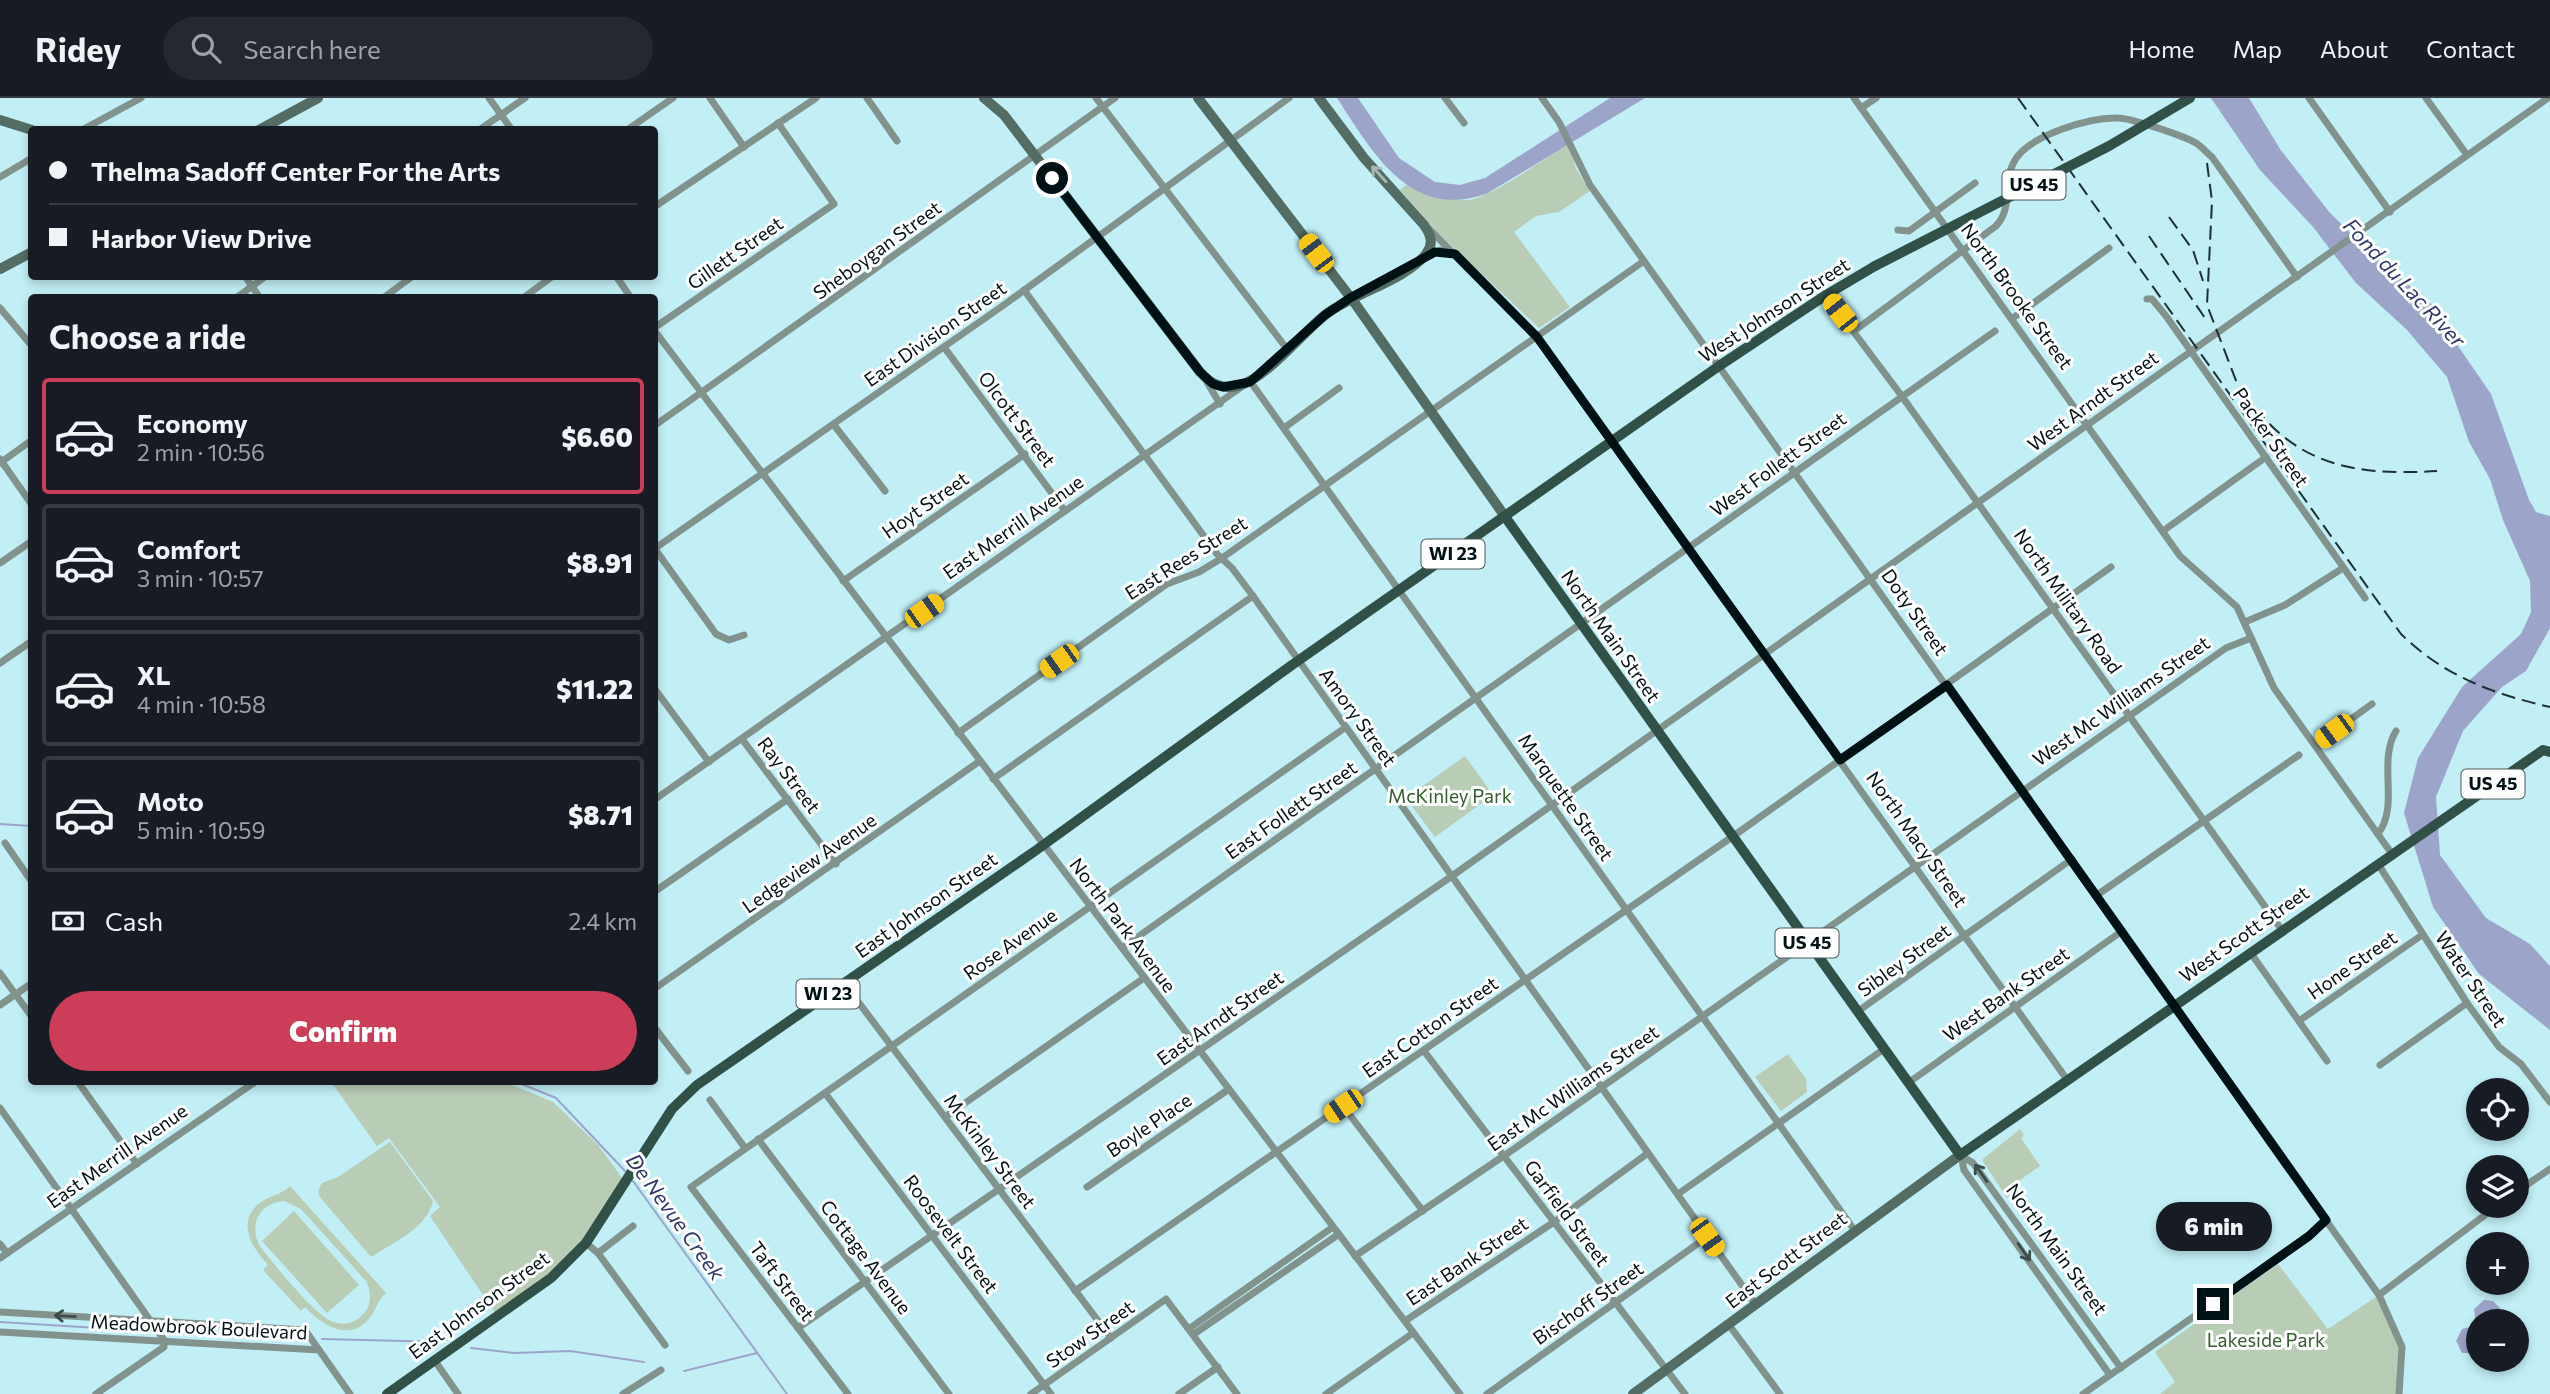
<!DOCTYPE html>
<html lang="en">
<head>
<meta charset="utf-8">
<style>
	body { margin:0; font-family:Commissioner,sans-serif; background:#242831; color:#f1f3f6; height:100vh; display:flex; flex-direction:column; font-size:26px; white-space:nowrap }
	* { box-sizing:border-box; margin:0 }
	p { font-size:23px; color:#9ea1a6 }
	.icon { flex:none; width:38px; height:38px; fill:none; stroke:currentColor; stroke-width:2; stroke-linecap:round; stroke-linejoin:round }
	.map { position:relative; flex:1; overflow:hidden }
	.panel { position:absolute; left:28px; top:196px; width:630px; height:791px; display:flex; flex-direction:column; background:#171b24; border-radius:7px; box-shadow:0 4px 10px #0003 }
	.panel>* { flex:none }
	.banner { position:absolute; left:28px; top:28px; width:630px; height:154px; border-radius:7px; box-shadow:0 4px 10px #0003; display:grid; align-content:center; height:154px; padding:0 21px; background:#171b24 }
	.tools { position:absolute; left:2466px; top:980px; display:grid; gap:14px }
	.tools a { display:grid; place-items:center; width:63px; height:63px; border-radius:50%; background:#171b24; box-shadow:0 4px 10px #0003; font-size:35px }
	.end { position:absolute; width:32px; height:32px; margin:-16px; border:9px solid #021114; background:#fff; box-shadow:0 0 0 4px #fff }
	.from { border-radius:50% }
	.bubble { position:absolute; height:49px; border-radius:24px; background:#171b24; box-shadow:0 4px 10px #0003; font-size:23px; font-weight:800; line-height:49px; text-align:center }
	.car { position:absolute; width:21px; height:42px; margin:-21px -10px; border-radius:9px; box-shadow:0 0 5px 2px #0007; background:linear-gradient(#f5c518 24%,#345 0 40%,#f5c518 0 76%,#345 0 86%,#f5c518 0) }
	.banner b { display:flex; align-items:center; gap:24px; height:66px; font-size:26px }
	.banner b+b { border-top:2px solid #363941 }
	.banner i { width:18px; height:18px; background:#f1f3f6 }
	ul { padding:0; list-style:none }
	li { display:flex; align-items:center; gap:21px; height:116px; margin:0 14px 10px; padding:0 7px; border:4px solid #363941; border-radius:7px }
	li div { flex:1 }
	li b { display:block; font-size:26px }
	li em { font-style:normal; font-weight:800 }
	li.active { border-color:#cc3d5a }
	li>.icon { width:63px; height:63px; stroke-width:1.5 }
	h2 { padding:0 21px; font-size:32px; line-height:84px }
	.pay { display:flex; align-items:center; gap:18px; height:77px; padding:0 21px; font-size:26px }
	.pay p { margin-inline-start:auto }
	.action { display:flex; gap:14px; margin-top:auto; padding:14px 21px }
	.action a { flex:1; height:80px; border-radius:42px; background:#cc3d5a; color:#fff; font-size:28px; font-weight:800; line-height:80px; text-align:center }
	header { display:flex; align-items:center; gap:42px; box-sizing:border-box; height:98px; padding:0 35px; background:#171b24; border-bottom:2px solid #363941 }
	header strong { font-size:33px }
	nav { display:flex; gap:38px; margin-inline-start:auto; font-size:24px }
	.search { width:490px; height:63px; background:#242831; display:flex; align-items:center; gap:18px; box-sizing:border-box; padding:0 24px; border-radius:38px; color:#9ea1a6; font-size:26px }
	.map>svg:first-child { display:block }
</style>
</head>
<body>
<header>
<strong>Ridey</strong>
<div class="search"><svg class="icon" aria-label="search" viewBox="0 0 24 24"><circle cx="10" cy="10" r="6"/><path d="M15 15l6 6"/></svg>Search here</div>
<nav><a>Home</a><a>Map</a><a>About</a><a>Contact</a></nav>
</header>
<div class="map">
<svg width="2550" height="1296" viewBox="0 0 2550 1296">
	<rect width="100%" height="100%" fill="#c1eff5"/>
	<g fill="#b9ccb6" fill-rule="evenodd">
		<path d="M1569,46L1576,71L1590,93L1559,114L1536,118L1514,134L1570,209L1539,230L1435,132L1400,92L1406,87C1419,94 1455,104 1469,102C1495,98 1544,60 1569,46Z"/>
		<path d="M1465,658L1493,697L1435,739L1406,700Z"/>
		<path d="M1788,956L1806,981L1807,994L1781,1013L1755,979Z"/>
		<path d="M331,984H505L553,1004L598,1047L625,1084L586,1145L497,1218L430,1118L440,1109L389,1040L377,1048Z"/>
		<path d="M2020,1031L2024,1037L2021,1040L2040,1068L2007,1091L2011,1097L2007,1100L1982,1062Z"/>
		<path d="M390,1044L433,1103C427,1130 394,1144 371,1159L320,1099L318,1093L322,1085L338,1079Z"/>
		<path d="M290,1088L386,1195C378,1202 377,1209 371,1218C351,1246 323,1228 305,1209L301,1213L263,1172L268,1167C252,1150 235,1123 261,1104C271,1097 281,1097 290,1088ZM284,1103L301,1111L366,1183C371,1193 372,1205 365,1214C357,1225 343,1229 331,1223C314,1216 272,1164 259,1147C249,1125 260,1105 284,1103Z"/>
		<path d="M294,1113L359,1187L327,1215L262,1143Z"/>
		<path d="M2278,1166L2328,1231L2379,1197L2400,1238L2399,1296H2160L2175,1284L2155,1254Z"/>
	</g>
	<g fill="#9ca5c9">
		<path d="M1337,0H1358L1399,60L1435,84L1460,87L1485,80L1610,0H1645L1488,95C1411,124 1373,55 1337,0Z"/>
		<path d="M2211,0H2249L2280,51L2330,115L2373,157L2438,212L2449,235L2491,296L2529,402L2536,414L2550,418V530L2526,573L2502,589L2463,633L2436,699L2440,757L2486,820L2530,846L2550,868V932L2479,876L2433,809L2404,715L2418,660L2462,589L2521,536L2531,514L2530,483L2503,422L2490,381L2469,344L2447,279L2407,232L2356,185L2313,129L2260,72Z"/>
		<path d="M2484,1202L2493,1203L2500,1210V1223L2476,1226L2474,1211Z"/>
		<path d="M2471,1229L2478,1231V1255H2462L2456,1243L2462,1231Z"/>
	</g>
	<g fill="none" stroke-linecap="round" stroke-linejoin="round">
		<g stroke="#9ca5c9" stroke-width="2">
			<path d="M0,726L32,728"/>
			<path d="M517,984L556,1000L625,1073"/>
			<path d="M633,1083L787,1296"/>
			<path d="M0,1224L147,1233"/>
			<path d="M171,1233L305,1241"/>
			<path d="M322,1241L444,1244"/>
			<path d="M471,1250L514,1255L570,1253L644,1264"/>
			<path d="M684,1273L757,1255"/>
		</g>
		<g stroke="#82938e" stroke-width="7">
			<path d="M489,0L512,32"/>
			<path d="M710,0L744,49"/>
			<path d="M867,0L897,43"/>
			<path d="M1096,0L1287,251"/>
			<path d="M1445,0L1464,25"/>
			<path d="M1542,0L1559,24L1590,87L2379,1197L2402,1249L2399,1296"/>
			<path d="M1854,0L2180,458L2237,509L2274,590L2392,756"/>
			<path d="M2309,0L2390,114"/>
			<path d="M2426,0L2467,57"/>
			<path d="M1861,10L1876,0"/>
			<path d="M82,32L141,0"/>
			<path d="M479,32L525,0"/>
			<path d="M627,32L673,0"/>
			<path d="M0,79L32,60"/>
			<path d="M654,109L816,0"/>
			<path d="M1428,130L1537,239L2068,983"/>
			<path d="M1898,132L1909,133L1975,85"/>
			<path d="M1426,158L1441,152L1454,156"/>
			<path d="M245,178L260,200"/>
			<path d="M616,178L631,200"/>
			<path d="M1024,192L1217,456L1232,470L1253,498L1756,1207"/>
			<path d="M1826,197L1901,297L2281,831"/>
			<path d="M236,200L266,178"/>
			<path d="M383,200L413,178"/>
			<path d="M523,200L553,178"/>
			<path d="M2147,201H2152L2166,218L2365,500"/>
			<path d="M0,210L32,248"/>
			<path d="M2013,220L2109,150"/>
			<path d="M654,230L834,106L778,25"/>
			<path d="M654,232L1460,1296"/>
			<path d="M1854,233L1996,128C2014,109 2002,83 2015,62C2030,37 2090,19 2118,20C2131,20 2184,38 2196,45C2201,48 2207,55 2212,59L2297,179"/>
			<path d="M944,249L1065,413"/>
			<path d="M1204,279L1220,306"/>
			<path d="M834,327L885,393"/>
			<path d="M654,328L1115,0"/>
			<path d="M1284,330L1339,290"/>
			<path d="M0,361L32,407"/>
			<path d="M0,365L32,342"/>
			<path d="M2163,433L2266,359"/>
			<path d="M654,451L1001,209L1289,0"/>
			<path d="M655,451L716,536L729,542L744,537"/>
			<path d="M0,465L32,443"/>
			<path d="M843,483L1025,356"/>
			<path d="M2245,524L2285,507L2343,470"/>
			<path d="M0,565L32,543"/>
			<path d="M654,590L709,664"/>
			<path d="M958,635L1167,486L1199,474L1222,460L1644,163"/>
			<path d="M742,641L836,766"/>
			<path d="M2315,647L2372,606"/>
			<path d="M993,681L1253,498"/>
			<path d="M654,702L1250,283L1855,1133"/>
			<path d="M2378,736C2400,707 2377,664 2396,633"/>
			<path d="M5,745L32,784"/>
			<path d="M2378,766L2467,905L2499,949L2521,966L2550,1004"/>
			<path d="M654,794L788,701"/>
			<path d="M2097,797L2299,657"/>
			<path d="M1122,850L1995,233"/>
			<path d="M2250,854L2327,963"/>
			<path d="M0,875L32,919"/>
			<path d="M844,885L1111,1240"/>
			<path d="M654,891L980,663"/>
			<path d="M0,907L32,885"/>
			<path d="M1857,914L2072,761"/>
			<path d="M2299,923L2422,837"/>
			<path d="M654,929L688,973"/>
			<path d="M1424,953L1685,1296"/>
			<path d="M2380,967L2467,905"/>
			<path d="M78,984L137,1066"/>
			<path d="M1908,985L2122,833"/>
			<path d="M825,995L1051,1296"/>
			<path d="M710,1002L745,1050"/>
			<path d="M1343,1008L1423,1113"/>
			<path d="M0,1010L164,1242V1249L96,1296"/>
			<path d="M945,1019L1144,880"/>
			<path d="M758,1041L949,1296"/>
			<path d="M1960,1057L1973,1065L2121,1270"/>
			<path d="M1961,1057L1964,1072L2110,1277"/>
			<path d="M1087,1089L1229,991"/>
			<path d="M2516,1094L2550,1071"/>
			<path d="M1678,1096L1884,951"/>
			<path d="M586,1145L598,1155L665,1247"/>
			<path d="M0,1146L7,1155"/>
			<path d="M598,1155L633,1128"/>
			<path d="M1355,1158L1511,1053L2226,550L2251,540"/>
			<path d="M0,1160L255,984"/>
			<path d="M1075,1193L1732,739L2111,469"/>
			<path d="M2379,1197L2497,1108"/>
			<path d="M0,1214L305,1232L350,1296"/>
			<path d="M1405,1223L1554,1124L1648,1055"/>
			<path d="M1729,1227L1780,1296"/>
			<path d="M798,1230L1452,778L2548,0"/>
			<path d="M1190,1230L1333,1129"/>
			<path d="M0,1234L319,1252"/>
			<path d="M1194,1236L1339,1136"/>
			<path d="M435,1263L458,1296"/>
			<path d="M623,1296L661,1272"/>
			<path d="M848,1296L691,1089L1346,629"/>
			<path d="M1031,1296L1166,1201L1237,1296"/>
			<path d="M1179,1296L1218,1269"/>
			<path d="M1326,1296L1413,1235"/>
			<path d="M1487,1296L1707,1139"/>
			<path d="M2083,1296L2309,1138L2326,1122"/>
		</g>
		<g stroke="#536c64" stroke-width="10">
			<path d="M984,0L1004,17L1200,274C1210,285 1221,292 1238,288C1266,281 1301,236 1325,217C1353,195 1405,183 1426,156C1434,146 1431,137 1424,127L1364,60L1319,0"/>
			<path d="M1198,0L1354,204L1506,420"/>
			<path d="M0,22L32,32"/>
			<path d="M259,32L318,0"/>
			<path d="M0,171L32,154"/>
			<path d="M1633,1296L1960,1057"/>
		</g>
		<g stroke="#315047" stroke-width="10">
			<path d="M1506,420L1960,1057L2543,652L2550,654"/>
			<path d="M387,1296L551,1180L586,1145L672,1011L697,987L1035,753L1292,567L1719,268L1826,197L1875,168"/>
		</g>
		<g stroke="#1d3034" stroke-width="2" stroke-dasharray="14 7" stroke-linecap="butt">
			<path d="M2018,0L2401,536C2444,578 2493,596 2550,609"/>
			<path d="M2207,65L2212,103L2207,207L2245,306"/>
			<path d="M2169,119L2193,152L2203,183"/>
			<path d="M2149,138L2207,223"/>
			<path d="M2243,293C2293,368 2353,378 2437,373"/>
		</g>
		<path stroke="#315047" stroke-width="10" d="M1875,168L2109,48L2190,0"/>
	</g>
	<defs><path id="oneway-shaft" d="M-6 0H5M1.5-3L5.5 0L1.5 3" fill="none" stroke-width="1.6" stroke-linecap="round" stroke-linejoin="round" transform="scale(1.75)"/></defs>
	<use stroke="#a9b6b2" href="#oneway-shaft" transform="translate(1379 76) rotate(-132)"/>
	<g stroke="#3c4c4b">
		<use href="#oneway-shaft" transform="translate(1981 1075) rotate(-125)"/>
		<use href="#oneway-shaft" transform="translate(2024 1154) rotate(55)"/>
		<use href="#oneway-shaft" transform="translate(65 1218) rotate(-177)"/>
	</g>
	<g fill="none" stroke-linecap="round" stroke-linejoin="round">
		<path stroke="#021114" stroke-width="9" d="M1052,80L1200,274L1213,286L1223,289L1250,284L1325,217L1350,200L1435,154L1455,156L1537,239L1840,662L1947,587L2326,1122L2309,1138L2213,1206"/>
	</g>
	<g text-anchor="middle" stroke-width="6" stroke-linejoin="round" paint-order="stroke">
		<g fill="#fff" stroke="#4e585a" stroke-width="2">
			<rect x="2002.5" y="72.5" width="63" height="29" rx="5"/>
			<rect x="1421.5" y="441.5" width="63" height="29" rx="5"/>
			<rect x="2461.5" y="671.5" width="63" height="29" rx="5"/>
			<rect x="1775.5" y="830.5" width="63" height="29" rx="5"/>
			<rect x="796.5" y="881.5" width="63" height="29" rx="5"/>
		</g>
		<g font-size="18" font-weight="bold" fill="#021114">
			<text x="2034" y="93">US 45</text>
			<text x="1453" y="462">WI 23</text>
			<text x="2493" y="692">US 45</text>
			<text x="1807" y="851">US 45</text>
			<text x="828" y="902">WI 23</text>
		</g>
		<g font-size="19" fill="#021114" stroke="#fff">
			<text transform="translate(877 152) rotate(-36)" y="7">Sheboygan Street</text>
			<text transform="translate(735 155) rotate(-35)" y="7">Gillett Street</text>
			<text transform="translate(2017 198) rotate(54)" y="7">North Brooke Street</text>
			<text transform="translate(1774 212) rotate(-33)" y="7">West Johnson Street</text>
			<text transform="translate(935 236) rotate(-35)" y="7">East Division Street</text>
			<text transform="translate(2093 303) rotate(-36)" y="7">West Arndt Street</text>
			<text transform="translate(1017 321) rotate(53)" y="7">Olcott Street</text>
			<text transform="translate(2271 339) rotate(55)" y="7">Packer Street</text>
			<text transform="translate(1778 366) rotate(-36)" y="7">West Follett Street</text>
			<text transform="translate(925 407) rotate(-35)" y="7">Hoyt Street</text>
			<text transform="translate(1013 429) rotate(-35)" y="7">East Merrill Avenue</text>
			<text transform="translate(1186 460) rotate(-32)" y="7">East Rees Street</text>
			<text transform="translate(2068 503) rotate(55)" y="7">North Military Road</text>
			<text transform="translate(1915 514) rotate(55)" y="7">Doty Street</text>
			<text transform="translate(1611 538) rotate(55)" y="7">North Main Street</text>
			<text transform="translate(2121 603) rotate(-35)" y="7">West Mc Williams Street</text>
			<text transform="translate(1358 619) rotate(54)" y="7">Amory Street</text>
			<text transform="translate(789 677) rotate(53)" y="7">Ray Street</text>
			<text transform="translate(1566 699) rotate(55)" y="7">Marquette Street</text>
			<text transform="translate(1291 712) rotate(-35)" y="7">East Follett Street</text>
			<text transform="translate(1917 741) rotate(55)" y="7">North Macy Street</text>
			<text transform="translate(809 765) rotate(-35)" y="7">Ledgeview Avenue</text>
			<text transform="translate(926 807) rotate(-35)" y="7">East Johnson Street</text>
			<text transform="translate(1123 827) rotate(53)" y="7">North Park Avenue</text>
			<text transform="translate(2244 836) rotate(-35)" y="7">West Scott Street</text>
			<text transform="translate(1010 846) rotate(-35)" y="7">Rose Avenue</text>
			<text transform="translate(1904 862) rotate(-36)" y="7">Sibley Street</text>
			<text transform="translate(2352 867) rotate(-35)" y="7">Hone Street</text>
			<text transform="translate(2471 881) rotate(56)" y="7">Water Street</text>
			<text transform="translate(2006 896) rotate(-35)" y="7">West Bank Street</text>
			<text transform="translate(1220 920) rotate(-35)" y="7">East Arndt Street</text>
			<text transform="translate(1430 929) rotate(-35)" y="7">East Cotton Street</text>
			<text transform="translate(1573 990) rotate(-35)" y="7">East Mc Williams Street</text>
			<text transform="translate(1149 1027) rotate(-34)" y="7">Boyle Place</text>
			<text transform="translate(990 1053) rotate(53)" y="7">McKinley Street</text>
			<text transform="translate(117 1058) rotate(-35)" y="7">East Merrill Avenue</text>
			<text transform="translate(1567 1115) rotate(53)" y="7">Garfield Street</text>
			<text transform="translate(951 1136) rotate(53)" y="7">Roosevelt Street</text>
			<text transform="translate(2057 1151) rotate(54)" y="7">North Main Street</text>
			<text transform="translate(866 1159) rotate(53)" y="7">Cottage Avenue</text>
			<text transform="translate(1786 1162) rotate(-37)" y="7">East Scott Street</text>
			<text transform="translate(1467 1163) rotate(-34)" y="7">East Bank Street</text>
			<text transform="translate(782 1183) rotate(53)" y="7">Taft Street</text>
			<text transform="translate(1588 1205) rotate(-35)" y="7">Bischoff Street</text>
			<text transform="translate(479 1207) rotate(-36)" y="7">East Johnson Street</text>
			<text transform="translate(199 1229) rotate(3)" y="7">Meadowbrook Boulevard</text>
			<text transform="translate(1090 1236) rotate(-35)" y="7">Stow Street</text>
		</g>
		<g font-size="19" fill="#355c2f" stroke="#fff">
			<text x="1450" y="705">McKinley Park</text>
			<text x="2266" y="1249">Lakeside Park</text>
		</g>
		<g font-size="21" font-style="italic" fill="#2f3868" stroke="#fff">
			<text transform="translate(2404 185) rotate(47)" y="7">Fond du Lac River</text>
			<text transform="translate(675 1119) rotate(54)" y="7">De Nevue Creek</text>
		</g>
	</g>
</svg>
<div class="tools">
<a><svg class="icon" aria-label="locate" viewBox="0 0 24 24"><circle cx="12" cy="12" r="6"/><path d="M12 2v4M12 18v4M2 12h4M18 12h4"/></svg></a>
<a><svg class="icon" aria-label="layers" viewBox="0 0 24 24"><path d="M12 4l9 5-9 5-9-5zM3 14l9 5 9-5"/></svg></a>
<a>+</a>
<a>−</a>
</div>
<i class="end from" style="left:1052px;top:80px"></i>
<i class="end" style="left:2213px;top:1206px"></i>
<div class="bubble" style="left:2156px;top:1104px;width:116px">6 min</div>
<i class="car" style="left:1316px;top:155px;rotate:323deg"></i>
<i class="car" style="left:1840px;top:215px;rotate:322deg"></i>
<i class="car" style="left:924px;top:513px;rotate:55deg"></i>
<i class="car" style="left:1059px;top:563px;rotate:235deg"></i>
<i class="car" style="left:2334px;top:633px;rotate:234deg"></i>
<i class="car" style="left:1343px;top:1008px;rotate:236deg"></i>
<i class="car" style="left:1707px;top:1139px;rotate:144deg"></i>
<div class="banner">
<b><i class="from"></i>Thelma Sadoff Center For the Arts</b>
<b><i></i>Harbor View Drive</b>
</div>
<section class="panel">
<h2>Choose a ride</h2>
<ul>
<li class="active"><svg class="icon" aria-label="car" viewBox="0 0 24 24"><path d="M5 17H2v-5l4-1 3-4h7l3 4 3 1v5h-3M9 17h6M6 11h13"/><circle cx="7" cy="17" r="2"/><circle cx="17" cy="17" r="2"/></svg><div><b>Economy</b><p>2 min · 10:56</p></div><em>$6.60</em></li>
<li><svg class="icon" aria-label="car" viewBox="0 0 24 24"><path d="M5 17H2v-5l4-1 3-4h7l3 4 3 1v5h-3M9 17h6M6 11h13"/><circle cx="7" cy="17" r="2"/><circle cx="17" cy="17" r="2"/></svg><div><b>Comfort</b><p>3 min · 10:57</p></div><em>$8.91</em></li>
<li><svg class="icon" aria-label="car" viewBox="0 0 24 24"><path d="M5 17H2v-5l4-1 3-4h7l3 4 3 1v5h-3M9 17h6M6 11h13"/><circle cx="7" cy="17" r="2"/><circle cx="17" cy="17" r="2"/></svg><div><b>XL</b><p>4 min · 10:58</p></div><em>$11.22</em></li>
<li><svg class="icon" aria-label="car" viewBox="0 0 24 24"><path d="M5 17H2v-5l4-1 3-4h7l3 4 3 1v5h-3M9 17h6M6 11h13"/><circle cx="7" cy="17" r="2"/><circle cx="17" cy="17" r="2"/></svg><div><b>Moto</b><p>5 min · 10:59</p></div><em>$8.71</em></li>
</ul>
<div class="pay"><svg class="icon" aria-label="cash" viewBox="0 0 24 24"><path d="M3 7h18v10H3z"/><circle cx="12" cy="12" r="2"/></svg>Cash<p>2.4 km</p></div>
<div class="action"><a>Confirm</a></div>
</section>
</div>
</body>
</html>
